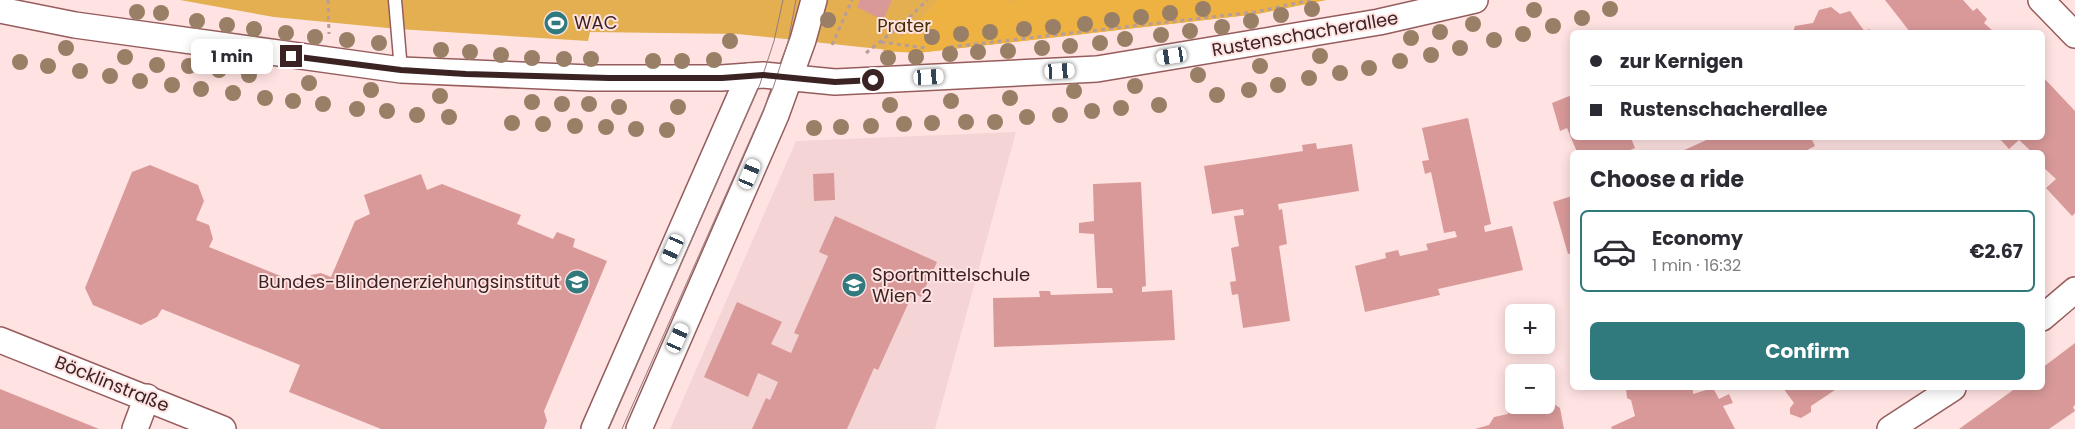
<!DOCTYPE html>
<html lang="en">
<head>
<meta charset="utf-8">
<style>
	body { margin:0; font-family:Poppins,sans-serif; background:#f2f2f3; color:#2b2b33; height:100vh; display:flex; flex-direction:column; font-size:19px; white-space:nowrap }
	* { box-sizing:border-box; margin:0 }
	p { font-size:16px; color:#7c7c81 }
	.icon { flex:none; width:28px; height:28px; fill:none; stroke:currentColor; stroke-width:2; stroke-linecap:round; stroke-linejoin:round }
	.map { position:relative; flex:1; overflow:hidden }
	.side { position:absolute; left:1570px; top:150px; width:475px; height:240px; display:flex; flex-direction:column; background:#fff; border-radius:8px; box-shadow:0 2px 12px #0003 }
	.side>* { flex:none }
	.banner { position:absolute; left:1570px; top:30px; width:475px; height:110px; border-radius:8px; box-shadow:0 2px 12px #0003; display:grid; align-content:center; height:110px; padding:0 20px; background:#fff }
	.controls { position:absolute; left:1505px; top:304px; display:grid; gap:10px }
	.controls a { display:grid; place-items:center; width:50px; height:50px; border-radius:8px; background:#fff; box-shadow:0 2px 12px #0003; font-size:25px }
	.end { position:absolute; width:22px; height:22px; margin:-11px; border:6px solid #3c2323; background:#fff; box-shadow:0 0 0 2px #fff }
	.from { border-radius:50% }
	.bubble { position:absolute; height:35px; border-radius:8px; background:#fff; box-shadow:0 2px 12px #0003; font-size:16px; font-weight:700; line-height:35px; text-align:center }
	.car { position:absolute; width:15px; height:30px; margin:-15px -8px; border-radius:6px; box-shadow:0 0 4px 1px #0007; background:linear-gradient(#fff 24%,#345 0 40%,#fff 0 76%,#345 0 86%,#fff 0) }
	.banner b { display:flex; align-items:center; gap:18px; height:48px; font-size:19px }
	.banner b+b { border-top:1px solid #e1e1e2 }
	.banner i { width:12px; height:12px; background:#2b2b33 }
	ul { padding:0; list-style:none }
	li { display:flex; align-items:center; gap:15px; height:82px; margin:0 10px 8px; padding:0 10px; border:2px solid transparent; border-radius:8px }
	li div { flex:1 }
	li b { display:block; font-size:19px }
	li em { font-style:normal; font-weight:700 }
	li.current { border-color:#307a7d }
	li>.icon { width:45px; height:45px; stroke-width:1.5 }
	h2 { padding:0 20px; font-size:22px; line-height:60px }
	.action { display:flex; gap:10px; margin-top:auto; padding:10px 20px }
	.action a { flex:1; height:58px; border-radius:8px; background:#307a7d; color:#fff; font-size:20px; font-weight:700; line-height:58px; text-align:center }
	.map>svg:first-child { display:block }
</style>
</head>
<body>
<div class="map">
<svg width="2075" height="429" viewBox="0 0 2075 429">
	<rect width="100%" height="100%" fill="#ffe3e2"/>
	<path fill="#f4d4d4" d="M1016,132L935,429H670L796,141Z"/>
	<path fill="#e3af50" d="M180,0H1326L1257,14L917,53L738,34L590,32L588,41L398,29L274,17Z"/>
	<path fill="#edb241" d="M939,0H1006L1010,2L1015,0H1326L1257,14L917,53L882,51L906,33Z"/>
	<g fill="#d99999">
		<path d="M860,0H892L883,20L857,7Z"/>
		<path d="M1885,0H1963L1973,11L1977,8L1987,19L1984,23L1994,32H1910Z"/>
		<path d="M1831,7L1840,14L1850,11L1865,32L1869,29L1872,32H1793L1795,26L1813,23L1819,10Z"/>
		<path d="M2042,76L2075,111V213L2072,216L2046,188L2056,179L2042,166V152H2032L2019,140L2009,149L1999,138H2042Z"/>
		<path d="M1572,95V138H1631L1635,148L1630,150L1631,152H1577L1567,128L1560,131L1552,103Z"/>
		<path d="M1468,118L1491,224L1484,226L1485,232L1512,226L1523,270L1438,289L1440,295L1365,312L1355,266L1386,258L1385,253L1398,250L1400,256L1428,250L1426,244L1457,237L1455,231L1444,233L1431,172L1425,174L1422,161L1429,160L1422,128Z"/>
		<path d="M1711,138H1811L1815,146L1803,152H1680Z"/>
		<path d="M1316,143L1317,149L1352,144L1359,191L1278,204L1279,210L1282,209L1287,244L1279,246L1290,321L1243,328L1238,294L1232,295L1230,282L1236,281L1231,248L1239,246L1234,216L1244,215L1243,209L1212,214L1204,166L1303,151L1302,145Z"/>
		<path d="M150,165L198,185L204,201L196,220L209,225L213,239L209,247L303,285L311,275L321,273L331,277L355,221L370,214L364,195L421,174L427,190L442,184L521,215L517,224L553,239L557,232L575,239L573,247L607,261L544,411L547,421L544,429H381L289,392L300,365L162,309L157,317L141,325L93,305L85,288L132,172Z"/>
		<path d="M834,173L835,200L814,201L813,174Z"/>
		<path d="M1141,182L1146,286L1142,287V292L1172,290L1175,340L994,347L993,298L1040,297L1039,291H1050L1051,295L1113,293L1112,288H1097L1094,234L1079,233V223L1094,221L1093,184Z"/>
		<path d="M1572,196V253L1568,254L1553,202Z"/>
		<path d="M835,216L937,262L921,297L913,293L878,370L874,368L847,429H752L766,398L770,400L778,382L758,373L748,397L704,377L737,302L782,322L771,344L791,353L799,335L794,333L828,256L819,252Z"/>
		<path d="M2075,343V405L2073,407L2075,411L2049,429H1959L2016,388H2042V368Z"/>
		<path d="M1626,388H1693V394L1713,388L1719,399L1729,394L1733,403L1723,406L1735,429H1612L1611,427L1635,416L1631,400L1627,398Z"/>
		<path d="M1783,388H1838L1811,406V412L1801,418L1790,414V408L1794,403Z"/>
		<path d="M0,389L99,429H0Z"/>
		<path d="M1514,403V405H1538V407L1554,404L1560,408L1564,429H1475L1489,425L1494,417L1508,414L1506,405Z"/>
	</g>
	<g fill="none" stroke-linecap="round" stroke-linejoin="round">
		<defs>
			<path id="lane" d="M395,0L401,70"/>
			<g id="street">
				<path d="M2041,0L2075,35"/>
				<path d="M0,10L75,25L401,70L590,78H721L763,75L835,82L1097,69L1379,22L1475,0"/>
				<path d="M2042,318L2075,290"/>
				<path d="M0,340L223,429"/>
				<path d="M135,429L147,397"/>
				<path d="M594,429L749,76"/>
				<path d="M639,429L776,115L803,40L814,0"/>
				<path d="M1890,429L1953,388"/>
			</g>
		</defs>
		<use href="#lane" stroke="#965c5c" stroke-width="15"/>
		<use href="#street" stroke="#965c5c" stroke-width="28"/>
		<g stroke="#b79d9c" stroke-width="3" stroke-dasharray="4 4" stroke-linecap="butt">
			<path d="M328,0L329,34"/>
			<path d="M881,42L926,48"/>
			<path d="M832,45L852,0"/>
			<path d="M950,47L1255,12L1311,0"/>
			<path d="M866,53L906,21L927,0"/>
		</g>
		<use href="#lane" stroke="#fff" stroke-width="12"/>
		<use href="#street" stroke="#fff" stroke-width="25"/>
		<g stroke="#977c7c" stroke-width="1">
			<path d="M608,429L760,84L774,41L783,0"/>
			<path d="M622,429L773,88L788,42L796,0"/>
		</g>
	</g>
	<g fill="#997f66">
		<circle cx="1203" cy="9" r="8"/>
		<circle cx="1312" cy="9" r="8"/>
		<circle cx="1610" cy="9" r="8"/>
		<circle cx="1534" cy="10" r="8"/>
		<circle cx="137" cy="12" r="8"/>
		<circle cx="161" cy="13" r="8"/>
		<circle cx="1170" cy="13" r="8"/>
		<circle cx="1281" cy="15" r="8"/>
		<circle cx="1141" cy="17" r="8"/>
		<circle cx="1582" cy="18" r="8"/>
		<circle cx="828" cy="20" r="8"/>
		<circle cx="1112" cy="20" r="8"/>
		<circle cx="197" cy="21" r="8"/>
		<circle cx="1251" cy="21" r="8"/>
		<circle cx="1085" cy="24" r="8"/>
		<circle cx="1473" cy="24" r="8"/>
		<circle cx="227" cy="25" r="8"/>
		<circle cx="1553" cy="26" r="8"/>
		<circle cx="1053" cy="27" r="8"/>
		<circle cx="1222" cy="27" r="8"/>
		<circle cx="254" cy="29" r="8"/>
		<circle cx="1024" cy="29" r="8"/>
		<circle cx="1190" cy="31" r="8"/>
		<circle cx="990" cy="32" r="8"/>
		<circle cx="1440" cy="32" r="8"/>
		<circle cx="286" cy="33" r="8"/>
		<circle cx="961" cy="34" r="8"/>
		<circle cx="1523" cy="34" r="8"/>
		<circle cx="1161" cy="35" r="8"/>
		<circle cx="315" cy="37" r="8"/>
		<circle cx="932" cy="37" r="8"/>
		<circle cx="1411" cy="38" r="8"/>
		<circle cx="1125" cy="39" r="8"/>
		<circle cx="347" cy="40" r="8"/>
		<circle cx="1494" cy="40" r="8"/>
		<circle cx="730" cy="41" r="8"/>
		<circle cx="379" cy="43" r="8"/>
		<circle cx="1100" cy="43" r="8"/>
		<circle cx="1070" cy="46" r="8"/>
		<circle cx="66" cy="48" r="8"/>
		<circle cx="1042" cy="48" r="8"/>
		<circle cx="1460" cy="48" r="8"/>
		<circle cx="441" cy="50" r="8"/>
		<circle cx="1008" cy="51" r="8"/>
		<circle cx="470" cy="52" r="8"/>
		<circle cx="978" cy="52" r="8"/>
		<circle cx="950" cy="54" r="8"/>
		<circle cx="501" cy="55" r="8"/>
		<circle cx="1431" cy="55" r="8"/>
		<circle cx="1320" cy="56" r="8"/>
		<circle cx="125" cy="57" r="8"/>
		<circle cx="916" cy="57" r="8"/>
		<circle cx="532" cy="58" r="8"/>
		<circle cx="888" cy="58" r="8"/>
		<circle cx="564" cy="59" r="8"/>
		<circle cx="591" cy="59" r="8"/>
		<circle cx="714" cy="60" r="8"/>
		<circle cx="653" cy="61" r="8"/>
		<circle cx="682" cy="61" r="8"/>
		<circle cx="1400" cy="61" r="8"/>
		<circle cx="20" cy="62" r="8"/>
		<circle cx="157" cy="65" r="8"/>
		<circle cx="48" cy="66" r="8"/>
		<circle cx="189" cy="66" r="8"/>
		<circle cx="1260" cy="66" r="8"/>
		<circle cx="1369" cy="68" r="8"/>
		<circle cx="219" cy="70" r="8"/>
		<circle cx="80" cy="71" r="8"/>
		<circle cx="1340" cy="73" r="8"/>
		<circle cx="249" cy="75" r="8"/>
		<circle cx="1198" cy="75" r="8"/>
		<circle cx="110" cy="76" r="8"/>
		<circle cx="1309" cy="78" r="8"/>
		<circle cx="140" cy="81" r="8"/>
		<circle cx="309" cy="83" r="8"/>
		<circle cx="172" cy="85" r="8"/>
		<circle cx="1278" cy="85" r="8"/>
		<circle cx="1135" cy="86" r="8"/>
		<circle cx="201" cy="89" r="8"/>
		<circle cx="371" cy="90" r="8"/>
		<circle cx="1249" cy="90" r="8"/>
		<circle cx="1074" cy="91" r="8"/>
		<circle cx="233" cy="93" r="8"/>
		<circle cx="1217" cy="95" r="8"/>
		<circle cx="440" cy="96" r="8"/>
		<circle cx="265" cy="98" r="8"/>
		<circle cx="1010" cy="98" r="8"/>
		<circle cx="293" cy="101" r="8"/>
		<circle cx="951" cy="101" r="8"/>
		<circle cx="532" cy="102" r="8"/>
		<circle cx="323" cy="104" r="8"/>
		<circle cx="562" cy="104" r="8"/>
		<circle cx="589" cy="104" r="8"/>
		<circle cx="890" cy="105" r="8"/>
		<circle cx="1159" cy="105" r="8"/>
		<circle cx="619" cy="107" r="8"/>
		<circle cx="678" cy="107" r="8"/>
		<circle cx="1121" cy="108" r="8"/>
		<circle cx="357" cy="109" r="8"/>
		<circle cx="387" cy="111" r="8"/>
		<circle cx="1092" cy="111" r="8"/>
		<circle cx="417" cy="115" r="8"/>
		<circle cx="1060" cy="115" r="8"/>
		<circle cx="449" cy="117" r="8"/>
		<circle cx="1027" cy="117" r="8"/>
		<circle cx="966" cy="122" r="8"/>
		<circle cx="995" cy="122" r="8"/>
		<circle cx="512" cy="123" r="8"/>
		<circle cx="932" cy="123" r="8"/>
		<circle cx="543" cy="124" r="8"/>
		<circle cx="904" cy="124" r="8"/>
		<circle cx="575" cy="126" r="8"/>
		<circle cx="871" cy="126" r="8"/>
		<circle cx="606" cy="127" r="8"/>
		<circle cx="841" cy="127" r="8"/>
		<circle cx="814" cy="128" r="8"/>
		<circle cx="636" cy="129" r="8"/>
		<circle cx="667" cy="130" r="8"/>
	</g>
	<g fill="none" stroke-linecap="round" stroke-linejoin="round">
		<path stroke="#3c2323" stroke-width="6" d="M291,56L401,70L466,74L609,78H722L763,75L835,82L873,80"/>
	</g>
	<defs>
		<symbol id="stadium-disc" viewBox="-11 -11 22 22"><circle r="9.5" fill="#307a7d" stroke="#ffe3e2"/><path d="M0-5a6.5 5 0 1 0 0 10a6.5 5 0 1 0 0-10ZM-3.5-1.8h7v3.6h-7Z" fill="#fff"/></symbol>
		<symbol id="school-disc" viewBox="-11 -11 22 22"><circle r="9.5" fill="#307a7d" stroke="#ffe3e2"/><path d="M0-5L7-2L0 1L-7-2ZM-4 1L0 2.5L4 1V4Q0 6-4 4Z" fill="#fff"/></symbol>
	</defs>
	<g fill-rule="evenodd">
		<use href="#stadium-disc" x="542" y="9" width="28" height="28"/>
		<use href="#school-disc" x="563" y="268" width="28" height="28"/>
		<use href="#school-disc" x="840" y="271" width="28" height="28"/>
	</g>
	<g text-anchor="middle" stroke-width="4" stroke-linejoin="round" paint-order="stroke">
		<g font-size="18" fill="#3c2323" stroke="#ffe3e2" text-anchor="start">
			<text x="574" y="29">WAC</text>
			<text x="872" y="281">Sportmittelschule<tspan x="872" dy="21">Wien 2</tspan></text>
			<text x="560" y="288" text-anchor="end">Bundes-Blindenerziehungsinstitut</text>
		</g>
		<g font-size="18" fill="#462e00" stroke="#ffe3e2">
			<text x="904" y="32">Prater</text>
		</g>
		<g font-size="18" fill="#3c2323" stroke="#ffe3e2">
			<text transform="translate(1305 34) rotate(-10)" y="6">Rustenschacherallee</text>
			<text transform="translate(112 384) rotate(22)" y="6">Böcklinstraße</text>
		</g>
	</g>
</svg>
<div class="controls">
<a>+</a>
<a>−</a>
</div>
<i class="end from" style="left:873px;top:80px"></i>
<i class="end" style="left:291px;top:56px"></i>
<div class="bubble" style="left:191px;top:39px;width:82px">1 min</div>
<i class="car" style="left:1172px;top:56px;rotate:261deg"></i>
<i class="car" style="left:1060px;top:71px;rotate:87deg"></i>
<i class="car" style="left:929px;top:77px;rotate:87deg"></i>
<i class="car" style="left:750px;top:174px;rotate:23deg"></i>
<i class="car" style="left:673px;top:249px;rotate:204deg"></i>
<i class="car" style="left:678px;top:338px;rotate:24deg"></i>
<div class="banner">
<b><i class="from"></i>zur Kernigen</b>
<b><i></i>Rustenschacherallee</b>
</div>
<section class="side">
<h2>Choose a ride</h2>
<ul>
<li class="current"><svg class="icon" aria-label="car" viewBox="0 0 24 24"><path d="M5 17H2v-5l4-1 3-4h7l3 4 3 1v5h-3M9 17h6M6 11h13"/><circle cx="7" cy="17" r="2"/><circle cx="17" cy="17" r="2"/></svg><div><b>Economy</b><p>1 min · 16:32</p></div><em>€2.67</em></li>
</ul>
<div class="action"><a>Confirm</a></div>
</section>
</div>
</body>
</html>
